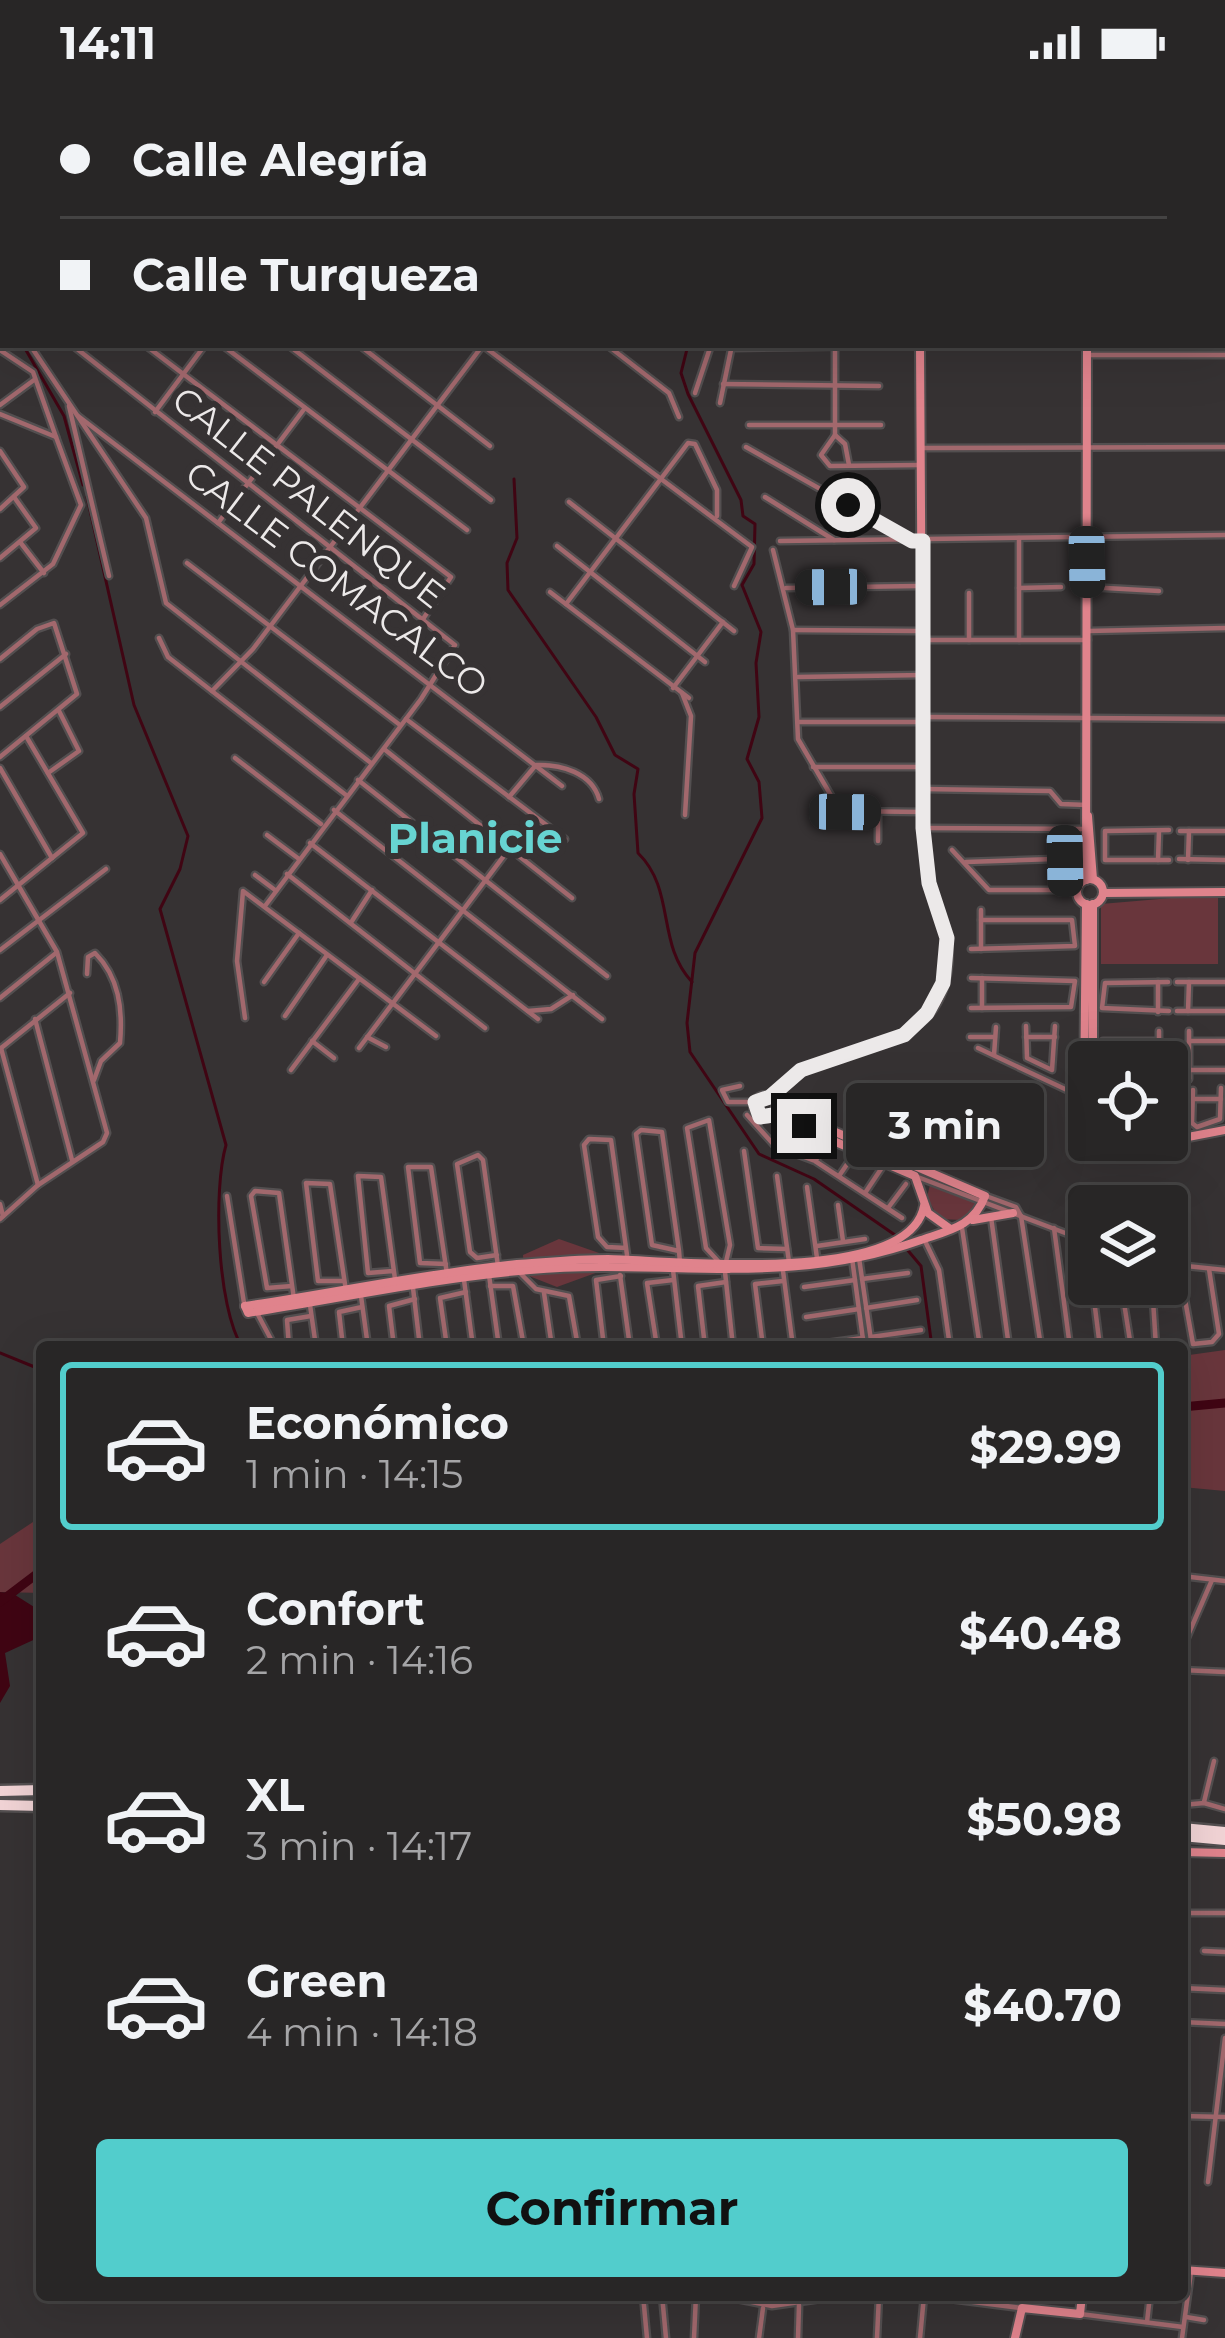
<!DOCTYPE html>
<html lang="es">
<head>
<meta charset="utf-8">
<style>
	body { margin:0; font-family:Montserrat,sans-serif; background:#343232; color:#f1f3f6; height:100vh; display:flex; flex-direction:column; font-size:45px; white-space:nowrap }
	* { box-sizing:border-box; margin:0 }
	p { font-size:39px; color:#a5a5a7 }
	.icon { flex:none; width:66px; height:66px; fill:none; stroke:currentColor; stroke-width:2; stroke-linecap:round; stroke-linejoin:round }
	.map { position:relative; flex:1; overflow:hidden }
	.sheet { position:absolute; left:36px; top:1257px; width:1152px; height:960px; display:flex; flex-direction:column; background:#282626; border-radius:12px; box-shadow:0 12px 48px #0002,0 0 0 3px #444343 }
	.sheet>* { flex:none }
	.guide { position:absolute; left:0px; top:0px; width:1227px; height:264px; box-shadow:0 12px 48px #0002,0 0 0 3px #444343; display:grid; align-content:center; height:264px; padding:0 60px; background:#282626 }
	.tools { position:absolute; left:1068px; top:957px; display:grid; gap:24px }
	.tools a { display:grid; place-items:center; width:120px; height:120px; border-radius:12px; background:#282626; box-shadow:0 12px 48px #0002,0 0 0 3px #444343; font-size:60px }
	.end { position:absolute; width:54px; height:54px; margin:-27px; border:15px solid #ece9e9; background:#111; box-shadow:0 0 0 6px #111 }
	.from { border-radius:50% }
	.bubble { position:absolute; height:84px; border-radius:12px; background:#282626; box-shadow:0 12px 48px #0002,0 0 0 3px #444343; font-size:39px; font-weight:700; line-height:84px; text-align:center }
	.car { position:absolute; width:36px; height:72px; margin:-36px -18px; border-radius:15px; box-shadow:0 0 9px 3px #0007; background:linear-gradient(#222 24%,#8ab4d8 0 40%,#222 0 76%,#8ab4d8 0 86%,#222 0) }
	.guide b { display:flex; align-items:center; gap:42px; height:114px; font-size:45px }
	.guide b+b { border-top:3px solid #444343 }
	.guide i { width:30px; height:30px; background:#f1f3f6 }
	ul { padding:21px 0 0; list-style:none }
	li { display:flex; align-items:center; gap:36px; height:168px; margin:0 24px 18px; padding:0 36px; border:6px solid transparent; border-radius:12px }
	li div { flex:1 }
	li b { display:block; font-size:45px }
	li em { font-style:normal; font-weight:700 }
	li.on { border-color:#52cdcc }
	li>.icon { width:108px; height:108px; stroke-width:1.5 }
	.action { display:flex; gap:24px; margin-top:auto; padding:24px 60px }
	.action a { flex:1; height:138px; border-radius:12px; background:#52cdcc; color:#111; font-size:48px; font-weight:700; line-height:138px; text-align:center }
	.status { display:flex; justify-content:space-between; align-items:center; height:84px; padding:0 60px; background:#282626; direction:ltr }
	.status svg { height:33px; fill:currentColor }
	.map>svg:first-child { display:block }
</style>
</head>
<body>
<div class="status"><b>14:11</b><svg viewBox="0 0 49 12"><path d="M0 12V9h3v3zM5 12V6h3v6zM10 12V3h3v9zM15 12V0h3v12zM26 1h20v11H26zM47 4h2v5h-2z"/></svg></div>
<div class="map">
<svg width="1225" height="2254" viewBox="0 0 1225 2254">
	<rect width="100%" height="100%" fill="#363233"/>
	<g fill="#69363c">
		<path d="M1218,810V880H1101V820Z"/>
		<path d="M930,1101L978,1120L962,1136L939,1135L927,1113Z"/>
		<path d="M559,1155L599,1169L601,1187L557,1203L524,1190L523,1171Z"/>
		<path d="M1225,1266V1407L1182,1403V1272Z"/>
		<path d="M42,1432V1509L0,1508V1460Z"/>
	</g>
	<path fill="#400513" d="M0,1508L12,1509L42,1528V1552L5,1569L10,1602L0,1619Z"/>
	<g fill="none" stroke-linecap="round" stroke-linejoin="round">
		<g stroke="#400513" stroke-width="3">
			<path d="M768,3L769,0"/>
			<path d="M0,226L3,230"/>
			<path d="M23,261L64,332L83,401"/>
			<path d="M688,261L681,289L688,310L741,416L743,432L755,440L754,480L742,501L761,548L756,579L759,633L747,675L759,698L762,734L695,869L687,939L690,968L759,1070L814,1095L895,1151"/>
			<path d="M514,395L517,454L507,479L508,506L596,633L615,671L638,685L634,710L638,769C676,806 656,860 692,898"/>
			<path d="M87,413L134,621L188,752L180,785L160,825L226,1061C213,1106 217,1222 242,1263"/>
			<path d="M905,1163L921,1182L932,1263"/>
			<path d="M0,1269L42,1286"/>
		</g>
		<g stroke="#400513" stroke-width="9">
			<path d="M1182,1323L1225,1319"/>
			<path d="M0,1518L42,1486"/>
		</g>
		<defs>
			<g id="street">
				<path d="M15,0L19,3"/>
				<path d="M134,0L138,3"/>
				<path d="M259,0L263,3"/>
				<path d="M386,0L390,3"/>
				<path d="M547,0L548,3"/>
				<path d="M1133,0V3"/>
				<path d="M1172,1L1225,0"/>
				<path d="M401,3L403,0"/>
				<path d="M779,3L780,0"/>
				<path d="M1089,3V0"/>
				<path d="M0,41L3,43"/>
				<path d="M1224,43H1225"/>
				<path d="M1224,88H1225"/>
				<path d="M0,91L3,93"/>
				<path d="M1224,104H1225"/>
				<path d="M0,145H3"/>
				<path d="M0,220L3,226"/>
				<path d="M30,261L146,434L166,519L371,679"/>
				<path d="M72,261L455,561L421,615L265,822"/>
				<path d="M145,261L451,493L423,535"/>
				<path d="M222,261L467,446"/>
				<path d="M288,261L491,416"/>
				<path d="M359,261L490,362"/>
				<path d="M482,261L752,463L734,502"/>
				<path d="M607,261L669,309L679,333"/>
				<path d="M732,264L879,262"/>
				<path d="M0,266L33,288L56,353"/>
				<path d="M1087,271H1225"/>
				<path d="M723,300L879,302"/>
				<path d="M695,309L711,261"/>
				<path d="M720,319L732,261"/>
				<path d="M0,321L34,296"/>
				<path d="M69,322L109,492"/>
				<path d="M155,328L205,261"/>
				<path d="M0,330L56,353L81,421L53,480L0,521"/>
				<path d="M78,332L562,702"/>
				<path d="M749,341H881"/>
				<path d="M835,351L821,371L830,382L921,381"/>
				<path d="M835,351V261"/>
				<path d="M835,351L845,360L849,381"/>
				<path d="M746,363L907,454"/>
				<path d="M921,364L1225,363"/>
				<path d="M0,367L24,403L0,425"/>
				<path d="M765,413L834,456"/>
				<path d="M569,418L734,547"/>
				<path d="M218,439L305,324"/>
				<path d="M1019,454V556"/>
				<path d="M780,457L1225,451"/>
				<path d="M20,458L44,489"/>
				<path d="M557,462L705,578"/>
				<path d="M773,466L793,546L798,655L840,727L923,728"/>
				<path d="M0,474L36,444L14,413"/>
				<path d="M187,479L400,641"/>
				<path d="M1088,503L1159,507"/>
				<path d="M786,504L918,502"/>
				<path d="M1019,504L1061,503"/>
				<path d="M550,508L689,614"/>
				<path d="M969,509V556"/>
				<path d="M566,520L688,359L695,360L717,406V432"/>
				<path d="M793,546L918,547"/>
				<path d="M1088,547L1225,544"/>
				<path d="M159,554L168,573L346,711"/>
				<path d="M924,556H1088"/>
				<path d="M0,575L37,545L54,539L77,610L0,673"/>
				<path d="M798,593L924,591"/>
				<path d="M673,604L723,538"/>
				<path d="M212,607L253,565L483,261"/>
				<path d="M682,609L691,632L685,731"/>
				<path d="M0,623L66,570"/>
				<path d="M924,633L1225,635"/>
				<path d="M406,635L565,755"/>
				<path d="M798,638H924"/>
				<path d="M384,665L572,814"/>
				<path d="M235,674L321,740"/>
				<path d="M813,683H922"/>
				<path d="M0,684L52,774"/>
				<path d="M48,689L79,667L59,627"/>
				<path d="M358,696L607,892"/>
				<path d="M924,705L1050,707L1061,720L1087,721"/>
				<path d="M509,713L536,681C561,680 592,689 599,715"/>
				<path d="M334,726L602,935"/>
				<path d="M923,744L1085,745"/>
				<path d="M1169,746L1105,747V776H1169"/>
				<path d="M1180,747H1225"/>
				<path d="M267,751L299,775"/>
				<path d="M878,757V728"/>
				<path d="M310,759L538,935"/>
				<path d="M952,766L989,806H1061L1065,777"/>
				<path d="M0,770L57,868L107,1049L103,1058L38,1101L0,1135"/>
				<path d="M1179,775L1225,776"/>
				<path d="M1158,776L1159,747"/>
				<path d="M1188,776L1189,747"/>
				<path d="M966,778L1086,774"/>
				<path d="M287,790L485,944"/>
				<path d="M255,791L275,806"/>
				<path d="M0,816L83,749L26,652"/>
				<path d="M981,826V865"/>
				<path d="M352,837L372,806"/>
				<path d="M971,865L1075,862L1072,836H981"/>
				<path d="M0,866L106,785"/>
				<path d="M87,890L88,873L95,869C119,893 123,925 120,959L101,977L94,996"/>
				<path d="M982,894V924"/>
				<path d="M264,898L299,849"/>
				<path d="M1158,898V928"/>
				<path d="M1168,898L1105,899L1102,924L1169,927"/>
				<path d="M1177,898H1225"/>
				<path d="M0,914L56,869"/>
				<path d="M971,924L1071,923L1075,897L971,894"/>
				<path d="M528,927L551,925L573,911"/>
				<path d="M1177,927H1225"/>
				<path d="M1188,927L1189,898"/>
				<path d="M285,932L327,871"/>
				<path d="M245,934L237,877L243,807L436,952"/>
				<path d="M35,935L72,1076"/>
				<path d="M1026,942L1027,974L1052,986L1055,942"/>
				<path d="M367,953L386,963"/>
				<path d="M970,953H995"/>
				<path d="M1026,953H1055"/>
				<path d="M312,957L334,974"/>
				<path d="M1189,957H1225"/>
				<path d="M1,964L38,1101"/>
				<path d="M359,964L534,732"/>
				<path d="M978,964L1084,1014"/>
				<path d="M0,965L70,909"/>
				<path d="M994,971L996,943"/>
				<path d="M1101,978L1103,957H1159"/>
				<path d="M1159,978V947"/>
				<path d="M291,986L359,895"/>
				<path d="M1189,986H1225"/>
				<path d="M1189,995V947"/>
				<path d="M740,1002L722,1006L728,1018H756"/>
				<path d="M1193,1006L1192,1039L1197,1043L1220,1035L1221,1004"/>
				<path d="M1192,1015H1221"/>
				<path d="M747,1031L775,1062L815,1077L902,1134"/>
				<path d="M787,1066L797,1050"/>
				<path d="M744,1067L758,1164L787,1165"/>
				<path d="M816,1076L825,1060"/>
				<path d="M777,1092L789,1178"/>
				<path d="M839,1092L852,1073"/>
				<path d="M915,1092L1089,1158"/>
				<path d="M807,1103L817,1174"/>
				<path d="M865,1109L885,1079"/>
				<path d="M227,1112L244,1219"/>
				<path d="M986,1112L1016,1123L1021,1132"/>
				<path d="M0,1120L3,1132"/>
				<path d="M838,1121L843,1157"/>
				<path d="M888,1124L906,1100"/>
				<path d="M1021,1132L1041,1263"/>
				<path d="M991,1133L1009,1263"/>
				<path d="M962,1144L980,1263"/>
				<path d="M1054,1144L1070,1263"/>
				<path d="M924,1155L939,1186L950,1263"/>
				<path d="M1086,1157L1089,1181"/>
				<path d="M817,1162L865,1155"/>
				<path d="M626,1164L607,1163L598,1153L584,1061L589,1055L611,1056L627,1171V1176"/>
				<path d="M679,1167L652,1161L636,1050L641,1046L662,1048L679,1167L680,1179"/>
				<path d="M497,1171L477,1174L470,1168L457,1080L478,1071L483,1076L498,1182"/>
				<path d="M852,1174L864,1263"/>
				<path d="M859,1174L872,1263"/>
				<path d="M718,1177L706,1164L687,1044L709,1036L730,1161L725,1182"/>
				<path d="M446,1180L420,1179L408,1083H431L447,1190"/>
				<path d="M1167,1180L1225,1186"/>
				<path d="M1179,1182L1193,1260L1212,1258L1219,1250L1209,1185"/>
				<path d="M517,1186L536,1205L569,1212L578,1263"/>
				<path d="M673,1186L682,1263"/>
				<path d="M393,1187L368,1189L358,1092L381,1093L395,1195"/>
				<path d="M783,1187L793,1263"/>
				<path d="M725,1188L733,1263"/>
				<path d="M489,1191L499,1263"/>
				<path d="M620,1191L630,1263"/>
				<path d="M862,1195L908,1189"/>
				<path d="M464,1196L473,1263"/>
				<path d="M344,1197H318L306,1099L330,1100L346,1207"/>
				<path d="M1092,1200L1100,1263"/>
				<path d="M1121,1200L1131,1263"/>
				<path d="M1152,1200L1156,1263"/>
				<path d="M292,1202L267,1204L251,1112L255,1107L279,1109L294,1215"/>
				<path d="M490,1202H513L524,1263"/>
				<path d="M804,1203L855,1196"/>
				<path d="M413,1204L420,1263"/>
				<path d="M544,1209L552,1263"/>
				<path d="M361,1212L368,1263"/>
				<path d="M310,1221L316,1263"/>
				<path d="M866,1224L917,1216"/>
				<path d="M257,1229L274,1261"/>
				<path d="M806,1233L859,1225"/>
				<path d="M871,1253L921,1246"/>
				<path d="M812,1261L863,1254"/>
				<path d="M289,1263L287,1236L311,1232"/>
				<path d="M343,1263L339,1228L362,1223"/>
				<path d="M394,1263L389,1222L415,1215"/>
				<path d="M447,1263L440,1214L466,1208"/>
				<path d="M604,1263L596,1196L621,1192"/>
				<path d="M657,1263L647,1199L673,1196"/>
				<path d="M705,1263L698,1202L726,1198"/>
				<path d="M763,1263L755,1200L783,1197"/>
				<path d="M1182,1492L1225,1497"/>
				<path d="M1182,1565L1212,1496"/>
				<path d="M1182,1586L1225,1588"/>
				<path d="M42,1645V1655"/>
				<path d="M1204,1718L1214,1677"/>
				<path d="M1182,1721L1204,1719L1225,1725"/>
				<path d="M1182,1829H1225"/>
				<path d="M1182,1853L1186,1829"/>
				<path d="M1204,1867L1225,1868"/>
				<path d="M1182,1904L1225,1906"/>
				<path d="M1182,1938L1225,1940"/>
				<path d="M1182,1963L1184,1947"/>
				<path d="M1182,2032L1225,2033"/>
				<path d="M1208,2098L1225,1954"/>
				<path d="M643,2211L647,2254"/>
				<path d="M662,2211L666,2254"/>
				<path d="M717,2211L772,2222L848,2211"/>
				<path d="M919,2211L1021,2224"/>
				<path d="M1080,2230L1183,2243"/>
				<path d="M1186,2233L1204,2236"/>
				<path d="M1147,2238L1150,2211"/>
				<path d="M694,2254L696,2211"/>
				<path d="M759,2254L763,2224"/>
				<path d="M798,2254L799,2221"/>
				<path d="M877,2254L879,2211"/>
				<path d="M920,2254L924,2212"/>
				<path d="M1182,2254L1191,2188"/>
			</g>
			<g id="secondary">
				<path d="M511,0L515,3"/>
				<path d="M921,0V3"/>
				<path d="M160,3L162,0"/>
				<path d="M671,3V0"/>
				<path d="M678,3V0"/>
				<path d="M0,106L3,108"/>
				<path d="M1224,180H1225"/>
				<path d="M1088,732L1093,795"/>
				<circle cx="1090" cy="808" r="13"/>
				<path d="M1086,796L1087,261"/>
				<path d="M1103,809L1225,808"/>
				<path d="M1086,820L1084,1014L1089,1017"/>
				<path d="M1093,978V820"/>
				<circle cx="765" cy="1023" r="11"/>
				<path d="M771,1013C820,949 945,985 948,872C949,845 935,825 930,800C925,782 924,762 923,744L920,261"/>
				<path d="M773,1031L915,1092L928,1129L949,1144"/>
				<path d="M1167,1046L1188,1053L1225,1046"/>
				<path d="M973,1136L1013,1129"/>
				<path d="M245,1222L248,1229C341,1214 436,1194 530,1186C669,1174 783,1205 921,1156C950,1146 974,1142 985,1112L777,1023"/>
				<path d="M245,1222C335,1209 426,1189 517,1180C547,1178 578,1175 608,1175C670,1176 909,1203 924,1122"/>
				<path d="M1182,1768L1225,1769"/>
				<path d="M1182,2186L1225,2189"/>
				<path d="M1015,2254L1022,2224L1080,2230L1082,2211"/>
			</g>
			<g id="highway">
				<path d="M0,1707L42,1706"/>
				<path d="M0,1721L42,1722"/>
				<path d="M1182,1744L1225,1748"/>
				<path d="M1182,1752L1225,1756"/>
			</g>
		</defs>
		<use href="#street" stroke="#534f50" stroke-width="9"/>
		<use href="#secondary" stroke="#534f50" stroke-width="12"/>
		<use href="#highway" stroke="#534f50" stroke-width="15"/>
		<use href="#street" stroke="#a2686d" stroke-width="4.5"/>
		<use href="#secondary" stroke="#e0838c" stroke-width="8"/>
		<use href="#highway" stroke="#f2d4d6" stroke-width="10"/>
	</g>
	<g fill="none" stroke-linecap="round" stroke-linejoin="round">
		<path stroke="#ece9e9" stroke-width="15" d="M804,1042L773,1031L760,1033L755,1018L770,1013L801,986L904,951L927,929L943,899L947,854L929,799L923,744V457H912L848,421"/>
	</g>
	<g text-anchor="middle" stroke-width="12" stroke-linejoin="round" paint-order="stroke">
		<g font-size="36" fill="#ece9e9" stroke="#363233">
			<text transform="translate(309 413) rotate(38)" y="13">CALLE PALENQUE</text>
			<text transform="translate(337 495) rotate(37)" y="13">CALLE COMACALCO</text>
		</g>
		<g font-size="42" font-weight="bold" fill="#67d4d2" stroke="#363233">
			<text x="475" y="769">Planicie</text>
		</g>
	</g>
</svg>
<div class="tools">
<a><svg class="icon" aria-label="locate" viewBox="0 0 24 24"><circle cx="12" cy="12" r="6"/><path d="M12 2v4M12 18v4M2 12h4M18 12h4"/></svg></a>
<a><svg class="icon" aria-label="layers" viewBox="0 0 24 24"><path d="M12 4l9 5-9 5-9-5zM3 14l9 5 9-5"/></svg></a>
</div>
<i class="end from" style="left:848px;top:421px"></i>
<i class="end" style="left:804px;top:1042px"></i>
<div class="bubble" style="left:846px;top:999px;width:198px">3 min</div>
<i class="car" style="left:1087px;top:478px;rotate:179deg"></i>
<i class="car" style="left:831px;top:503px;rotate:269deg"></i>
<i class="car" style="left:845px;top:728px;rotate:91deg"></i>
<i class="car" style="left:1065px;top:777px;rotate:179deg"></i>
<div class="guide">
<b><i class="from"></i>Calle Alegría</b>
<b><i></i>Calle Turqueza</b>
</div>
<section class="sheet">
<ul>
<li class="on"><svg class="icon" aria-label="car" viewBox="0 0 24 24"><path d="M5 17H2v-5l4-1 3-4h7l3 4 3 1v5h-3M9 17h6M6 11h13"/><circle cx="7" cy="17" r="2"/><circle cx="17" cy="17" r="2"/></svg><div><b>Económico</b><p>1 min · 14:15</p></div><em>$29.99</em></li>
<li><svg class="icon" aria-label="car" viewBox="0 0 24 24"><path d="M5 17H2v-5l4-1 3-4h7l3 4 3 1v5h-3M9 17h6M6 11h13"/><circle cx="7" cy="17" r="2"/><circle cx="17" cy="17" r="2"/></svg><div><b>Confort</b><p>2 min · 14:16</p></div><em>$40.48</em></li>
<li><svg class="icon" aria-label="car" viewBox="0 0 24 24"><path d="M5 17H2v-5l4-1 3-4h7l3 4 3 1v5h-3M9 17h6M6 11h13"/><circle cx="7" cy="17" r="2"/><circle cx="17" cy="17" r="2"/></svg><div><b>XL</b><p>3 min · 14:17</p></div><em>$50.98</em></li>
<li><svg class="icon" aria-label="car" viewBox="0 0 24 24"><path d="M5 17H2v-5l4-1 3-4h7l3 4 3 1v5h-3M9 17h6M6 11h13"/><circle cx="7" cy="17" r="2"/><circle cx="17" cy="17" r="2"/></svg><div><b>Green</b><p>4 min · 14:18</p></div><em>$40.70</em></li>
</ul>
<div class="action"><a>Confirmar</a></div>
</section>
</div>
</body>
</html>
